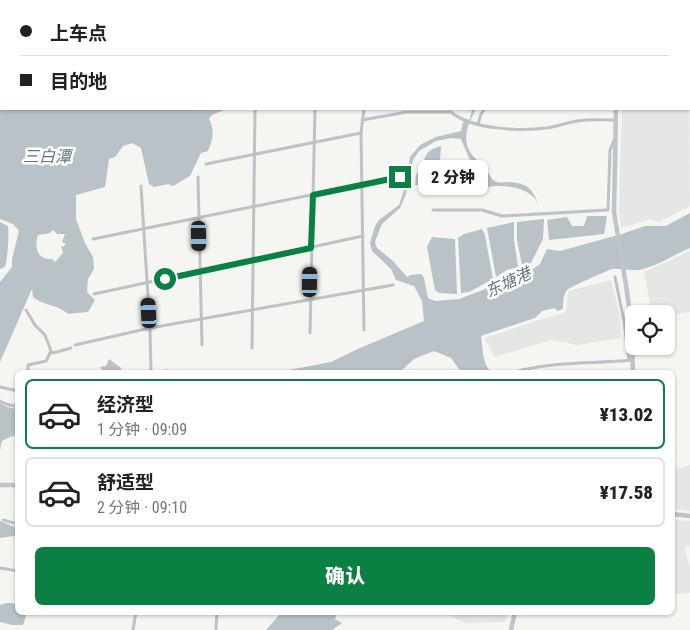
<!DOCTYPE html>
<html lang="zh">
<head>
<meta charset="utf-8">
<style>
	body { margin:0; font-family:"Roboto Condensed","Noto Sans SC",sans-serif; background:#f6f6f6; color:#222; height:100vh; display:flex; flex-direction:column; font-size:19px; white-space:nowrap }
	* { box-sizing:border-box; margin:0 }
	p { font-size:16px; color:#767676 }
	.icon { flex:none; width:28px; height:28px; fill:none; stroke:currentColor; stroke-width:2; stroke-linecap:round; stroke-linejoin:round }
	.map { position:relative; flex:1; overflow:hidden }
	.side { position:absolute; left:15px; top:370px; width:660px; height:245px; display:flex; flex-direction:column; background:#fff; border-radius:8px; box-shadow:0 1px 4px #0004 }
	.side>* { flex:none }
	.guide { position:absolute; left:0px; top:0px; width:690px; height:110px; box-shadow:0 1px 4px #0004; display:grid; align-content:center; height:110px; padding:0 20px; background:#fff }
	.buttons { position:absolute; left:625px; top:305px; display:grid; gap:10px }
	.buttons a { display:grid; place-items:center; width:50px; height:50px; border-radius:8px; background:#fff; box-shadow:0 1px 4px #0004; font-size:25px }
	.end { position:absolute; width:22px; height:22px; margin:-11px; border:6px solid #0b8043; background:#fff; box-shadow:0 0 0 2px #fff }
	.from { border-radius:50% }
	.bubble { position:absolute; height:35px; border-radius:8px; background:#fff; box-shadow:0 1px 4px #0004; font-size:16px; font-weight:800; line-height:35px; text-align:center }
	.car { position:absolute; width:15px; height:30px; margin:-15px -8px; border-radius:6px; box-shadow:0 0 4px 1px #0007; background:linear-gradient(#222 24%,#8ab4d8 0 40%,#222 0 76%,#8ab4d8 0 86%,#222 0) }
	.guide b { display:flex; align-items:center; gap:18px; height:48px; font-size:19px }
	.guide b+b { border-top:1px solid #e0e0e0 }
	.guide i { width:12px; height:12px; background:#222 }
	ul { padding:9px 0 0; list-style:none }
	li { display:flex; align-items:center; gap:15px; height:70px; margin:0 10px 8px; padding:0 10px; border:2px solid #e0e0e0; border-radius:8px }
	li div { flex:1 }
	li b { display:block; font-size:19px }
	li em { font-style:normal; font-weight:800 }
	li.selected { border-color:#0b8043 }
	li>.icon { width:45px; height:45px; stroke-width:1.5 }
	.button { display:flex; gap:10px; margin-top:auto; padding:10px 20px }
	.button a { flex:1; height:58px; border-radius:8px; background:#0b8043; color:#fff; font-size:20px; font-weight:800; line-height:58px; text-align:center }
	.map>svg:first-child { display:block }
</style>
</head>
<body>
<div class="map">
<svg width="690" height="630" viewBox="0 0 690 630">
	<rect width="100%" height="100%" fill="#f5f5f1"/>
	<g fill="#e5e7e5">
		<path d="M689,28L690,206L659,222L651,219L621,228L619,212L622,109H689Z"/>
		<path d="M690,251V312L666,316V314H652L644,272Z"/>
		<path d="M611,280L620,316L621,338L578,345L552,340L494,357L485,338L538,320L561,314L566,311L568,291Z"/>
		<path d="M690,465V511L673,508V470Z"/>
		<path d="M672,520L690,521V546L684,548L690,567V593L673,594Z"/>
		<path d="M448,613V612L507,613L505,622L466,623L448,615Z"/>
	</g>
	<g fill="#b8c2c7" fill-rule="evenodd">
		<path d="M0,0H371V1H1V109H226L212,115L209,119C215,131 213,139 208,151L201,153L190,176L173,186L168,184L154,187L149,184L141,148L132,143L123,146L115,157L109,159L105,187L76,195V219L85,243L93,257L94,269L88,279L87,292L95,300L88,312L68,314C57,304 44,306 33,297L32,289L0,362V282L12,267V259L19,231L13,224L0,219ZM53,230L57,234H65L62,242L66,244L63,247L61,245L63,253L55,262L52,259C37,260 34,248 38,235L50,233Z"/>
		<path d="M472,109H476C468,124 460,141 473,156C476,160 481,163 485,167C489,172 490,180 497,182C500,183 505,182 509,182C526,183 532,188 538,203C530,187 504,184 488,187L483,170L475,164L473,167L461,139L451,138L436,141L419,151L413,160L406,194L400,208L382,224L379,231L375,242L377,248L393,261L407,277L411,275L421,274L424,278L428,298L435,301L459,299L472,294L483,290L511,272L533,269L540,264L547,249L560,251L622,234L645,226H666L690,213V248C675,254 659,265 643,269C632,272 623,268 612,269C608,270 568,288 567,290C563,295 563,303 563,309L557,311L555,308L542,311L535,318L481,336C483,347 482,366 492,372H461L451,358L434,351L414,359L400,372H278L331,362L360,348L424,321L422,301L414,286L396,280L391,269L372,251L370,243L375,226L379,220L399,205L406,184L410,157L420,145L436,137L461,131L463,122L470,119Z"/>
		<path d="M441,146L440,160L429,162L424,160C427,150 432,149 441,146Z"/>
		<path d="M418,172L430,175L426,185H415L416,175Z"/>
		<path d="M587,216H607L604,234L549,240L547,220L567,217L572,226H584Z"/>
		<path d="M544,219L543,239L531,263L522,265L517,240V222Z"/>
		<path d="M0,222L8,226C9,240 8,254 5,267L0,269Z"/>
		<path d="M514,222V240L518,267L507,270L496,277L487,228Z"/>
		<path d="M482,229L485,235L493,279L469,292L461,293L458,238L464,234Z"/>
		<path d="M432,237L455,239L457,294L439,293L435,290L427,247Z"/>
		<path d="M109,359L121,368V371L104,372L100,367L106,366Z"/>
		<path d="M0,403L7,407L17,409L18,435L10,437L2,441L0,450Z"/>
		<path d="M0,521L17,528V537L14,536L0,538Z"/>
		<path d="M6,603H11L17,605L18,612L27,613L23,625H12L0,622V605Z"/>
		<path d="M281,613H337L335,619L342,623L332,630H266Z"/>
	</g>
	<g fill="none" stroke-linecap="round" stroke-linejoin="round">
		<g stroke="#bec1c5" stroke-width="3">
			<path d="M451,1V0"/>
			<path d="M523,1L524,0"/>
			<path d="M689,22H690"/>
			<path d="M364,109L361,133L364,330"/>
			<path d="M362,120L407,112H451C472,130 521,131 547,128C557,126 567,123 577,121C590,119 603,120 616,120"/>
			<path d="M478,124L481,114L485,109"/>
			<path d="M206,164L361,133"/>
			<path d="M198,177L202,345"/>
			<path d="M141,186L150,328L151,372"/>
			<path d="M433,210H482L502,216L608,210L610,150L615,138"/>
			<path d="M93,239L400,177"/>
			<path d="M615,277L624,321L629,360"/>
			<path d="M94,294L363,236"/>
			<path d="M26,310L35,325L45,335L51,351L46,361L28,365V372"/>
			<path d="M310,333L315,109"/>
			<path d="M75,345L150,328L393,285"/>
			<path d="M252,348L255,109"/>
			<path d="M50,353L57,352L71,348"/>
			<path d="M154,372L168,371L171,372"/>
			<path d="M515,372C552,361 593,364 632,360"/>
			<path d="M0,387L18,391"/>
			<path d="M0,401L6,404L18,407"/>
			<path d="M3,520L18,524"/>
			<path d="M0,568L18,571"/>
			<path d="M207,612L217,614"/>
			<path d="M133,630L136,612"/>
			<path d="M216,630L217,612"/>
		</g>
		<g stroke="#bec4ca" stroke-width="4.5">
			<path d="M624,1V0"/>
			<path d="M616,109L614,212L626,285L631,321L633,372"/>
			<path d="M0,485H18"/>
			<path d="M672,514L690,516"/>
			<path d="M511,630L515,612"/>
		</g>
	</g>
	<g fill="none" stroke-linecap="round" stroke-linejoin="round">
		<path stroke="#0b8043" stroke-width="6" d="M165,279L311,248L313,195L400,177"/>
	</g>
	<g text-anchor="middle" stroke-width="5" stroke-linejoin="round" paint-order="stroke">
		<g font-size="16" font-style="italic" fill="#61757f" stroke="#fff">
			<text x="47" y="162">三白潭</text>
			<text transform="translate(508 282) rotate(-25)" y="6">东塘港</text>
		</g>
	</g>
</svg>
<div class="buttons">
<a><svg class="icon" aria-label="locate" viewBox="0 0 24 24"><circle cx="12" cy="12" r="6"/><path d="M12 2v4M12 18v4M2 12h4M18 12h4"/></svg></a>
</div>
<i class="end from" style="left:165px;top:279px"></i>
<i class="end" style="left:400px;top:177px"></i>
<div class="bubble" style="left:418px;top:160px;width:70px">2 分钟</div>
<i class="car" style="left:199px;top:236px;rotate:179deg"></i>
<i class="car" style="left:310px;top:282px;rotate:1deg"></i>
<i class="car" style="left:149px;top:313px;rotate:357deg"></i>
<div class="guide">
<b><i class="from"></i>上车点</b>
<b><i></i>目的地</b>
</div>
<section class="side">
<ul>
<li class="selected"><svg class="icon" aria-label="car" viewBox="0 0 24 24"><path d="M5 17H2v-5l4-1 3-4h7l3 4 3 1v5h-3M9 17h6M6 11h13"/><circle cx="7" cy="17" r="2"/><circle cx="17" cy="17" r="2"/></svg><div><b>经济型</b><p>1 分钟 · 09:09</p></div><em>¥13.02</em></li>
<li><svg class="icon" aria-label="car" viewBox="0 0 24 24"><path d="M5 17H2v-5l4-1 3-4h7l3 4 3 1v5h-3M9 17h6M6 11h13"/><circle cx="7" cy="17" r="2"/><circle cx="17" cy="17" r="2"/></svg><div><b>舒适型</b><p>2 分钟 · 09:10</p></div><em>¥17.58</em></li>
</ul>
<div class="button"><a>确认</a></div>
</section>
</div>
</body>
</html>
